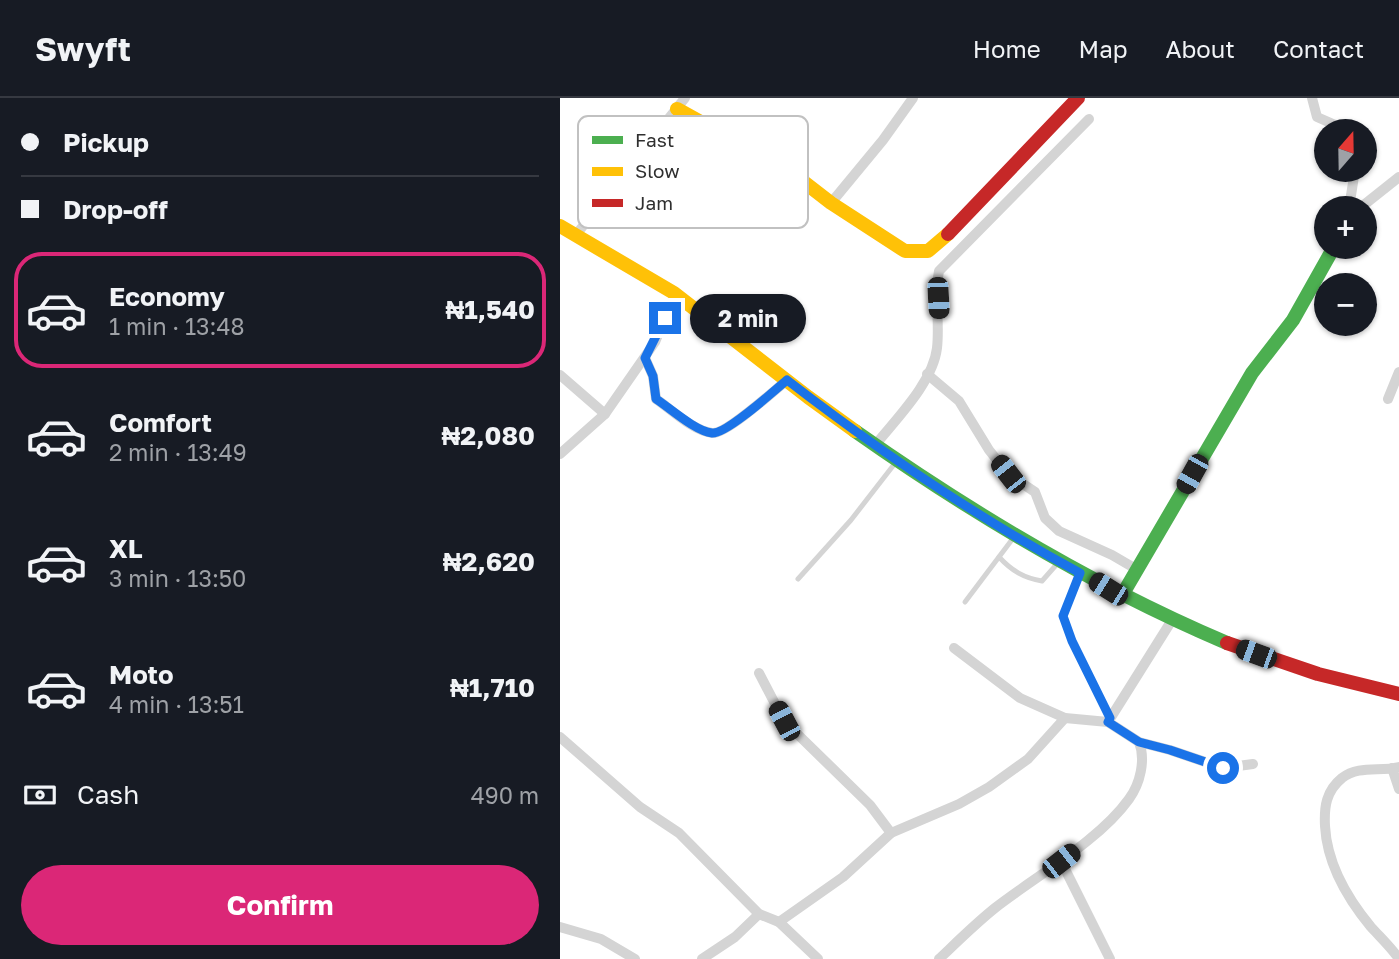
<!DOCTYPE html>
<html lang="en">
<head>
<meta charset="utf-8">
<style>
	body { margin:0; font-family:"Golos Text",sans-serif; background:#20242c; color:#f1f3f6; height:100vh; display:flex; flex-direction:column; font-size:26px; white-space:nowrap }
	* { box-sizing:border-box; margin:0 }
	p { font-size:23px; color:#9ea1a6 }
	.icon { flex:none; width:38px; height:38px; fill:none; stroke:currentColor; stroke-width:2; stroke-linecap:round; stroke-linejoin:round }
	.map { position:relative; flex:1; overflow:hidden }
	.panel { display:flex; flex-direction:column; background:#171b24; width:560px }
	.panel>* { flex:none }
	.top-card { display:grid; align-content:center; height:154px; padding:0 21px; background:#171b24 }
	.needle { width:46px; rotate:20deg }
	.buttons { position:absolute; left:754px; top:21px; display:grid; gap:14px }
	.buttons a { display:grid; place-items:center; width:63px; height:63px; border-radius:50%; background:#171b24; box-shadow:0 2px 5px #0004; font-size:35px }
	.end { position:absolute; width:32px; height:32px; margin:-16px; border:9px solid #1a73e8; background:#fff; box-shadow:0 0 0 4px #fff }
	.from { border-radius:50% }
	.bubble { position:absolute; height:49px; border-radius:24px; background:#171b24; box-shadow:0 2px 5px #0004; font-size:23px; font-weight:700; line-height:49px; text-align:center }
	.car { position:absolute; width:21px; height:42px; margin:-21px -10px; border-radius:9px; box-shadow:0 0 5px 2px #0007; background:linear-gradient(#222 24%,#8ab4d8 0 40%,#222 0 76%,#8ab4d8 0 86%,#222 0) }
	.top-card b { display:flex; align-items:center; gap:24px; height:66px; font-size:26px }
	.top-card b+b { border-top:2px solid #363941 }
	.top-card i { width:18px; height:18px; background:#f1f3f6 }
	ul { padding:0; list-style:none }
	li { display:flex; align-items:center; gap:21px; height:116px; margin:0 14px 10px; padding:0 7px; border:4px solid transparent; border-radius:28px }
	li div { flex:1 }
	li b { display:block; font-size:26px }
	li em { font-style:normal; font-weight:700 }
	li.on { border-color:#db2777 }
	li>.icon { width:63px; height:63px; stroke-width:1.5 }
	.pay { display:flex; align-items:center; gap:18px; height:77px; padding:0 21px; font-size:26px }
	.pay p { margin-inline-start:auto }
	.action { display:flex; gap:14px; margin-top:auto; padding:14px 21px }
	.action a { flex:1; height:80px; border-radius:42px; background:#db2777; color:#fff; font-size:28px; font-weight:700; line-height:80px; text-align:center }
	header { display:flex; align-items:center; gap:42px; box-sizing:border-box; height:98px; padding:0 35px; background:#171b24; border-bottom:2px solid #363941 }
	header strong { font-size:33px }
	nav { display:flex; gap:38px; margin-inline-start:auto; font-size:24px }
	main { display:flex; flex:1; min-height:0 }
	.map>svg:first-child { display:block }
</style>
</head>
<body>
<header>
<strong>Swyft</strong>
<nav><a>Home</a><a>Map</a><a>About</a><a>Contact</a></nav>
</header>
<main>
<section class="panel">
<div class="top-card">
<b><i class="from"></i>Pickup</b>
<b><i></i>Drop-off</b>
</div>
<ul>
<li class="on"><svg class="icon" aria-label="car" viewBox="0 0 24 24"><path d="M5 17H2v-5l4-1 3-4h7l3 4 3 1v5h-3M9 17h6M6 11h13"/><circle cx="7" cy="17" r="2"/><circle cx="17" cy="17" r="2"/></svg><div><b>Economy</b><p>1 min · 13:48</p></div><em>₦1,540</em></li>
<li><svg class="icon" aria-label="car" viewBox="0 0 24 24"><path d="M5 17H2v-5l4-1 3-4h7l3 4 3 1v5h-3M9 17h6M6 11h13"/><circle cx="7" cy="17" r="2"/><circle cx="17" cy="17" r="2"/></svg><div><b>Comfort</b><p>2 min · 13:49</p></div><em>₦2,080</em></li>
<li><svg class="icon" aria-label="car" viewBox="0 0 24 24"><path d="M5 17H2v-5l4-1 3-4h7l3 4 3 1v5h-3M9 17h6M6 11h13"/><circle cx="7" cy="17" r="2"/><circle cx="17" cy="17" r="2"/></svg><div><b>XL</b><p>3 min · 13:50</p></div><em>₦2,620</em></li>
<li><svg class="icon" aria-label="car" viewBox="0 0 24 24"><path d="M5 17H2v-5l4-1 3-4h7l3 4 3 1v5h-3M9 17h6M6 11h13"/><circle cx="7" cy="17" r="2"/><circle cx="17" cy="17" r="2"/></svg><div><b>Moto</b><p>4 min · 13:51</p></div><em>₦1,710</em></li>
</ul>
<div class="pay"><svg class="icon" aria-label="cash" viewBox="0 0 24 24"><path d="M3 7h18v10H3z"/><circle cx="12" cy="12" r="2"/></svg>Cash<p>490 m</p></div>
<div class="action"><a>Confirm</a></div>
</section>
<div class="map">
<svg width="839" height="861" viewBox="0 0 839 861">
	<rect width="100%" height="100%" fill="#fff"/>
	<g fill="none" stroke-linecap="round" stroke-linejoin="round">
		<g stroke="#d4d4d4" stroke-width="5">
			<path d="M439,459C452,473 464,480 482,483L497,466"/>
			<path d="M519,478L503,518L512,543L549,619"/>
			<path d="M238,481L291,422L336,364"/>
			<path d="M405,504L454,439"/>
		</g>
		<g stroke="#d4d4d4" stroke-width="10">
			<path d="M752,0L757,19L789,33"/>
			<path d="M271,105L323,42L353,0"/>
			<path d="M789,110L795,72"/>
			<path d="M800,110L839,79"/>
			<path d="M15,138L125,0"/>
			<path d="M85,260L93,278L96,301C111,311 133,333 152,335C165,337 214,293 227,282"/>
			<path d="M367,276L399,303L429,352L448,376L475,394L485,420L499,433L552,457L576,471"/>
			<path d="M0,277L45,316"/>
			<path d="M828,301L839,274"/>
			<path d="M316,346C337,320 373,284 377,250C380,224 374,198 379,173L529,21"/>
			<path d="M0,356L45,316L95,244L115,196"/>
			<path d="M394,550L460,600L505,620L548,624L579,644L610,652L663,670L693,666"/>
			<path d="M199,575L224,623L310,707L331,735"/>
			<path d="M548,624L612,522"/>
			<path d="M0,639L80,709L119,735L199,816L219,824L258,861"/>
			<path d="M839,669C820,674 799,667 782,680C766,693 764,709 765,728C767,765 787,800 811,829C820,839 831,849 839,861"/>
			<path d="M832,670L839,691"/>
			<path d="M501,763L550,861"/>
			<path d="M219,824L283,779L331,735L399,706L429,689L468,661L505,620"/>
			<path d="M0,829L41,841L75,861"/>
			<path d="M142,861L175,839L199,816"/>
			<path d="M379,861C397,844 415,826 435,810C476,778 539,743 569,701C580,686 586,662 579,644"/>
		</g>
		<g stroke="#4caf50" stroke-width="14">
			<path d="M295,333C413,416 535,489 667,545"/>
			<path d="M561,499L692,275L733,222L774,149"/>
		</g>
		<g stroke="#ffc107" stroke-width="14">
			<path d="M117,11L231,74L271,105L345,153H368L388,136"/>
			<path d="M0,128L114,195L248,299L295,333"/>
		</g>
		<g stroke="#c62828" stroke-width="14">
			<path d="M388,136L518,0"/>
			<path d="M667,545L758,576L839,596"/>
		</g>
	</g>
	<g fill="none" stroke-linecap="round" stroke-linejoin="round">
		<path stroke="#1a73e8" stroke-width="9" d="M105,220L85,260L93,278L96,301C110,310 135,333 152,335C165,337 214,293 227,282C319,353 418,420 520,475L503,518L512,543L550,620L548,624L579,644L610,652L663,670"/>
	</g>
	<rect x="18" y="18" width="230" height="112" rx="10" fill="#fff" stroke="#c1c1c1" stroke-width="2"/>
	<rect x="32" y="38" width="31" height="8" fill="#4caf50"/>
	<rect x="32" y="69" width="31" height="9" fill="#ffc107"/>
	<rect x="32" y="101" width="31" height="8" fill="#c62828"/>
	<g font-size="19" fill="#2f2f2f">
		<text x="75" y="49">Fast</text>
		<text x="75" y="80">Slow</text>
		<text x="75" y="112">Jam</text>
	</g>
</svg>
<div class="buttons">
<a><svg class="needle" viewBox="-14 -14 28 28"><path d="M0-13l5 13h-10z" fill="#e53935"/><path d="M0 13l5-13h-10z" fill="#9ea1a6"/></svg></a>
<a>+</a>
<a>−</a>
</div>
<i class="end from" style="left:663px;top:670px"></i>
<i class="end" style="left:105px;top:220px"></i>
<div class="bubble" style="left:130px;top:196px;width:116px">2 min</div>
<i class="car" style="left:378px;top:200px;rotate:177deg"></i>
<i class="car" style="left:448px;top:376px;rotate:322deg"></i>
<i class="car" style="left:632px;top:376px;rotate:209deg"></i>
<i class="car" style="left:548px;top:491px;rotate:302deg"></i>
<i class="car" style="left:696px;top:556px;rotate:290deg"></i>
<i class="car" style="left:224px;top:623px;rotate:332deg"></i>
<i class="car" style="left:501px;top:763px;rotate:52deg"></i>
</div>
</main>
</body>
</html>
